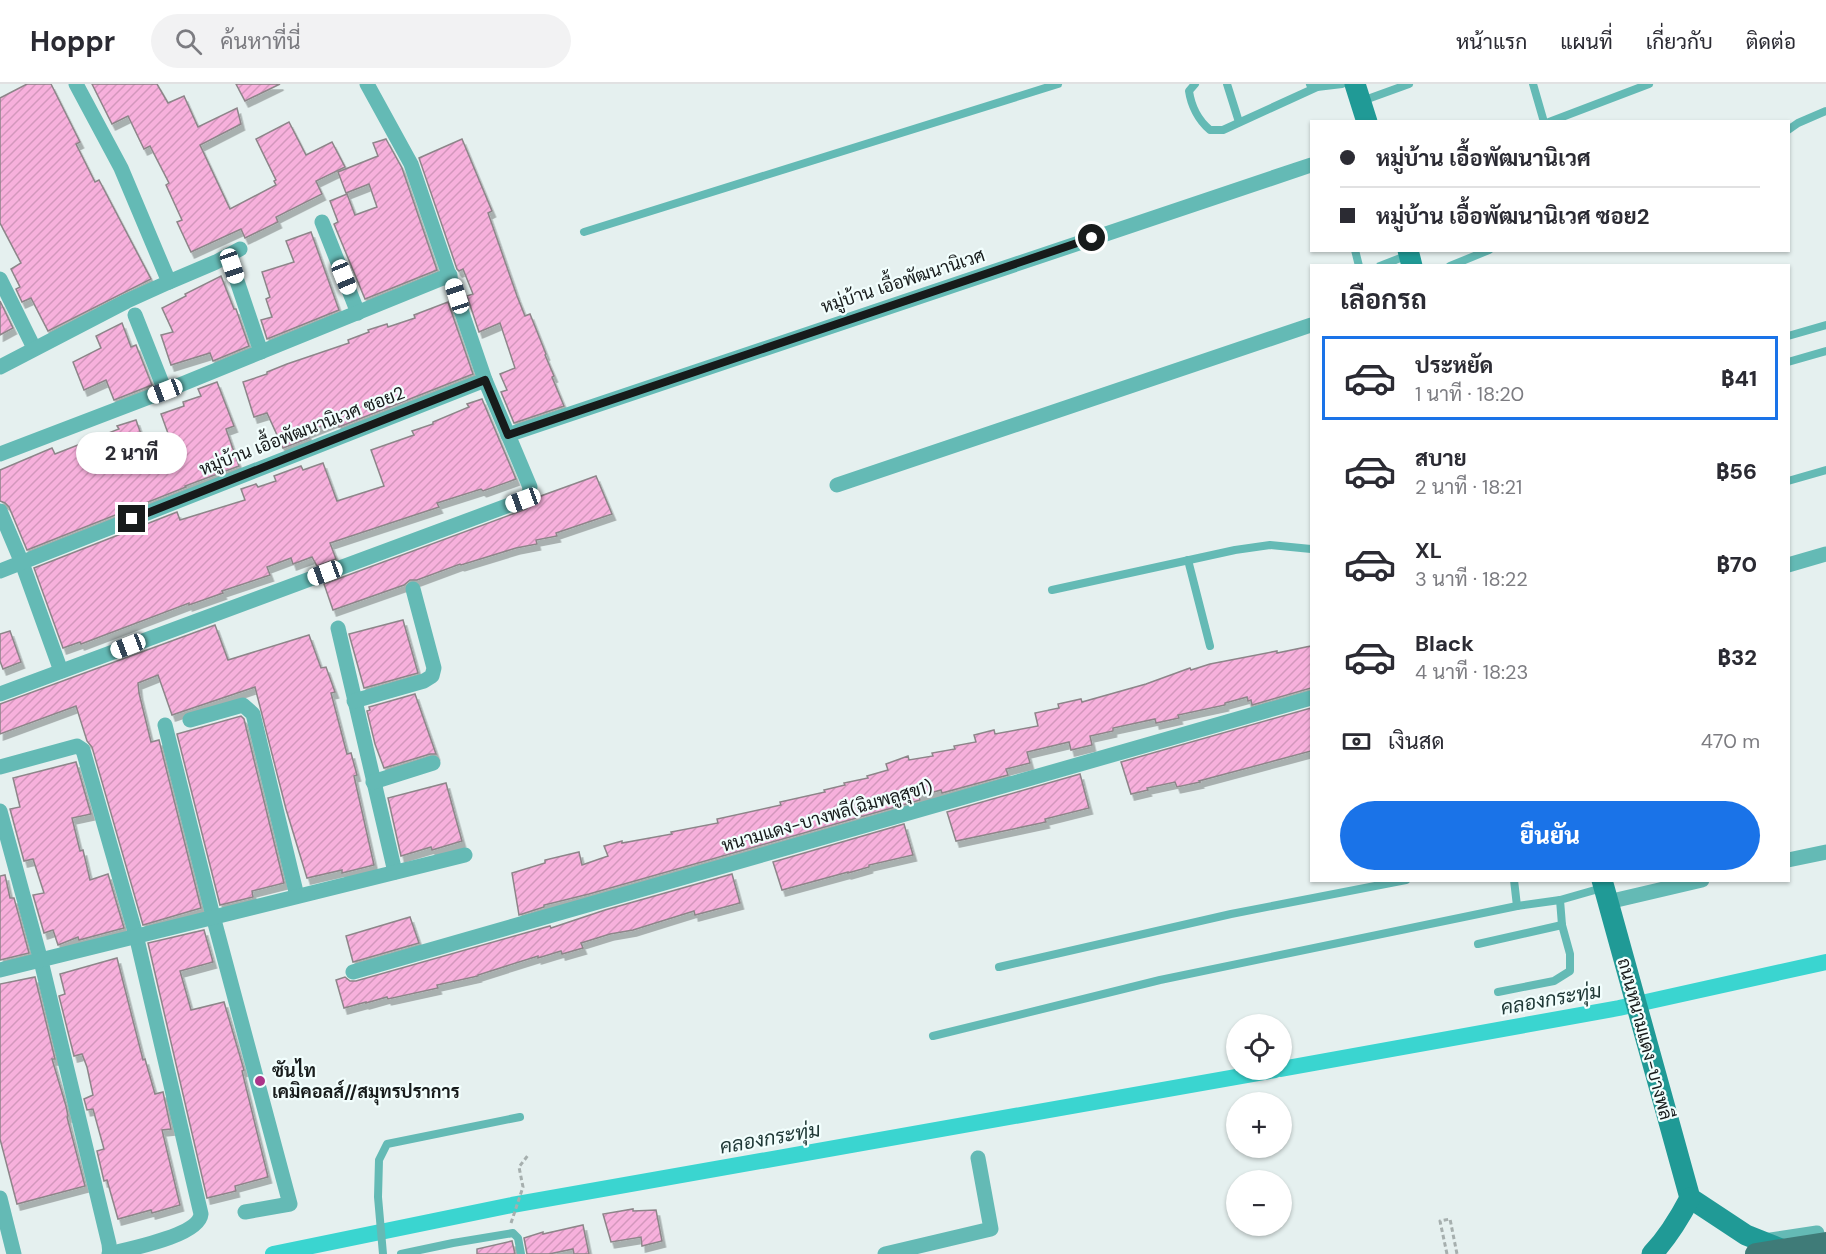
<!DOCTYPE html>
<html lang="th">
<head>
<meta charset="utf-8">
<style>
	body { margin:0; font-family:"DM Sans",Sarabun,sans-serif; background:#f2f2f3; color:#2b2b33; height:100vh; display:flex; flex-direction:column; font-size:22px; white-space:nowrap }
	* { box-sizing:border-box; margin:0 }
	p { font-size:20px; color:#7c7c81 }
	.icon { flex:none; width:33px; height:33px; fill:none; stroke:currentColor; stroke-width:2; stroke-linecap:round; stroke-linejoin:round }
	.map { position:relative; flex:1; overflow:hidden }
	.sheet { position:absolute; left:1310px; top:180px; width:480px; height:618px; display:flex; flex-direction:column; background:#fff; border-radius:0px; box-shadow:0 2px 4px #0004 }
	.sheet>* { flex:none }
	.guide { position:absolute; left:1310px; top:36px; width:480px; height:132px; border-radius:0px; box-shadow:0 2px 4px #0004; display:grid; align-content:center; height:132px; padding:0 30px; background:#fff }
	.buttons { position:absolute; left:1226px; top:930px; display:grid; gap:12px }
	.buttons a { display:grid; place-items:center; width:66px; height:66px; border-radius:50%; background:#fff; box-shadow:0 2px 4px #0004; font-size:30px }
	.end { position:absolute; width:27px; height:27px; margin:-14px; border:8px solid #171b1b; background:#fff; box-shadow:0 0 0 3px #fff }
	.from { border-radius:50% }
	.bubble { position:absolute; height:42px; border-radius:21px; background:#fff; box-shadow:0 2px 4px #0004; font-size:20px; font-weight:800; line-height:42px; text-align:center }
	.car { position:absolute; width:18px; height:36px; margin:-18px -9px; border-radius:8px; box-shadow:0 0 4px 2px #0007; background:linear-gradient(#fff 24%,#345 0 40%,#fff 0 76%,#345 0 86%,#fff 0) }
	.guide b { display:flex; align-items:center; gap:21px; height:57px; font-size:22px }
	.guide b+b { border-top:2px solid #e1e1e2 }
	.guide i { width:15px; height:15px; background:#2b2b33 }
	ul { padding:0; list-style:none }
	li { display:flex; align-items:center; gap:18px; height:84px; margin:0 12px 9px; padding:0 18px; border:3px solid transparent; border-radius:0px }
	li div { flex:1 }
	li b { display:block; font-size:22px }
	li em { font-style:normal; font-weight:800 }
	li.on { border-color:#1a73e8 }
	li>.icon { width:54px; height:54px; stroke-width:1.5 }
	h2 { padding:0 30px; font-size:27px; line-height:72px }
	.pay { display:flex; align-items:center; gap:15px; height:66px; padding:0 30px; font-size:22px }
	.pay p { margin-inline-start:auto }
	.button { display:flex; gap:12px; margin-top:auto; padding:12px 30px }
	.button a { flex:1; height:69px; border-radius:36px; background:#1a73e8; color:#fff; font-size:24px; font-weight:800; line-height:69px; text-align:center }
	header { display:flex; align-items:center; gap:36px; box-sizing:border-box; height:84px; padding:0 30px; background:#fff; border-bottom:2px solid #e1e1e2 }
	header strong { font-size:28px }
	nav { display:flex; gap:33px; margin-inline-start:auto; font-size:21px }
	.search { width:420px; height:54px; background:#f2f2f3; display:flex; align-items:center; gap:15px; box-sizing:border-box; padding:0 21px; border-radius:33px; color:#7c7c81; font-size:22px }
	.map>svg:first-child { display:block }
</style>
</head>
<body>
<header>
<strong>Hoppr</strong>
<div class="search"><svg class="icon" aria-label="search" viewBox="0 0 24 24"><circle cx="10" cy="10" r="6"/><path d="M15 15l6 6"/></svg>ค้นหาที่นี่</div>
<nav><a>หน้าแรก</a><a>แผนที่</a><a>เกี่ยวกับ</a><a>ติดต่อ</a></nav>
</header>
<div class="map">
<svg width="1826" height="1170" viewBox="0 0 1826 1170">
	<defs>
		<pattern id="building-hatch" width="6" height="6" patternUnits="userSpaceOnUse" patternTransform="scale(1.5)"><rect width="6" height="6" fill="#f7b0dc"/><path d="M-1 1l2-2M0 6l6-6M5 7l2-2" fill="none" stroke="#d397bc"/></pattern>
		<filter id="shadow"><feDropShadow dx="3.5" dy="6" stdDeviation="0" flood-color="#0004"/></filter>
	</defs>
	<rect width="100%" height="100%" fill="#e5f0ef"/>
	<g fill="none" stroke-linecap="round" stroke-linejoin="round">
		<g stroke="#3ad5d0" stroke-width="16">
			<path d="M1281,985L1619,924L1826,878"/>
			<path d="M273,1170L512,1121L1275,986"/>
		</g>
	</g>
	<g fill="url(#building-hatch)" stroke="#8d8589" stroke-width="1.5" filter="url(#shadow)">
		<path d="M27,0H51L80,58L76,60L95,98L99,96L151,195L48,247L31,214L22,218L16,205L20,203L11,185L21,179L0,139V14Z"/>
		<path d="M92,0H157L168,19L184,12L198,43L237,24L241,40L200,61L230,125L276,101L274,97L276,96L256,55L289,38L306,71L332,58L345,83L316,97L322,110L276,133L278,138L245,154L241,145L191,168L177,138L182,136L166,101L169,99L150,62L144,65L128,32L112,40Z"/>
		<path d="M236,0H280L245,17Z"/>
		<path d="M386,55L402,84L437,186L365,215L334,140L338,138L330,117L347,110L355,131L377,123L369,100L346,109L338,88L378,72L373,59Z"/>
		<path d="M462,55L492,127L488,129L517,212L525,232L530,230L546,270L545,271L554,292L552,293L564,322L514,339L501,308L507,306L500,290L515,284L500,239L479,248L467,212L473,210L463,185L459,187L457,185L419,74Z"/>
		<path d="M311,148L339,226L267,255L261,236L272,233L266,215L270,213L262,188L294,178L286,157Z"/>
		<path d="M221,192L234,225H236L249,262L213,277L210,269L171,281L161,251L173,248L162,224L186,212L185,210Z"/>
		<path d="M0,217L13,244L0,251Z"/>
		<path d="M448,218L473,290L339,343L337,336L307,348L309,354L283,364L267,329L254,333L243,298L267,290V288L287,280L349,259L348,256L369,248L368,246L387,240L388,243L415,234L414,231Z"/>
		<path d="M122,239L131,263L136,261L152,301L114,316L106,296L84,306L73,278L101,264L96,252Z"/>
		<path d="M217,298L234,342L226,345L239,382L185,402L186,403L27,466L9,423L5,419L0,417V386L52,364L55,370L119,345L117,342L136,336L149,373L174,366L161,330L184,322L183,318L201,312L198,305Z"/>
		<path d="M482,315L516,395L483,407L481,405L437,419L439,423L330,459L336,475L317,482L312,473L293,480L291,474L267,483L270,491L222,507L223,509L189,521V519L81,560L80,558L63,564L34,484L177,428L180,436L245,416L241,405L256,400L258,403L276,397L274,392L301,382L303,386L323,379L337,417L384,402L371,366L414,351L412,347L433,340V338L469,323L467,320Z"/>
		<path d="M596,392L612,430L556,449L557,452L536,456L537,460L516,464L461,481L460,480L417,496H410L404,501L333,526L324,500L526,425L538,413Z"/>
		<path d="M403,536L418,589L364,604L349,550Z"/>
		<path d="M215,541L228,576L309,551L321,584L326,583L335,608L331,609L347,670L351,669L357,691L354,692L374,781L342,789V786L307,794L286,725L255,603L172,631L158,591L138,599L139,609L151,658L159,656L201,824L143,841L92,663L87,657L76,622L0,650V620Z"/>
		<path d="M10,547L21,578L3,585L0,577V550Z"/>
		<path d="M1311,562V604L1252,621L1251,616L1248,617L1247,613L1225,619V621L1178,631L1179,634L1156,639L1155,635L1113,644V647L1090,652L1092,661L1071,666L1069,658L1027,668L1030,679L1006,685L1008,691L942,709L941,706L919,712L920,716L589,810L544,821V823L519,831L512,789L545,779V776L579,768L582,781L608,772L604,762L622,757V759L672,750L671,748L718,739L717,735L781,721L780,718L825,708L824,706L845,701L844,699L868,694L867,692L888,686L886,680L908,672L909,676L933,672L932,669L955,665L954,662L976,658L974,651L994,646L995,650L1038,642L1035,629L1059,624L1058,620L1081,615L1082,618L1146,600L1190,584L1191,586L1210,580L1277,567V569Z"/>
		<path d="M415,610L436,670H430L384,684L375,660L367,627L370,626L369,623Z"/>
		<path d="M1311,624V667L1199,697L1200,698L1177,703L1175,698L1147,704L1148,706L1131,710L1121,678Z"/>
		<path d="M241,632L244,635L284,799L252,807L253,813L220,821L177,650Z"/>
		<path d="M76,678L91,730L72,734L80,767L83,766L90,796L108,790L124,844L79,856L78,853L58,861L53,846L44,849L33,811L44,809L33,775L24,777L10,725L20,723L13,694Z"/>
		<path d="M1080,690L1089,724L1045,735L1046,738L956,757L947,728Z"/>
		<path d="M446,699L462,757L432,766L431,763L401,772L388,714Z"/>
		<path d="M904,740L913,771L869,781V783L848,789V788L782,806L773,778Z"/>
		<path d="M732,790L740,819L695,831L694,827L633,846L610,850L581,859L583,864L562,870L561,867L538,874V872L478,891V892L437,901L438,904L388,915L387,913L366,919V918L344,924L336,896L345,893L350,897H356L550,842L551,844L605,826Z"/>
		<path d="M5,791L10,814H14L29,869L0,876V792Z"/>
		<path d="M410,833L419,859L353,878L346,852Z"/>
		<path d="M204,846L213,878L180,887L191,926L224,918L244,986L242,987L268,1093L235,1102L236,1107L207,1114L148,859Z"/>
		<path d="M117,874L143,976L145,975L155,1010L163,1008L171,1045L162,1046L180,1121L152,1129L151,1126L118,1135L107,1096L104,1097L97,1067L104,1065L93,1025L87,1026L84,1015L93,1011L87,983L82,970L74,972L59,912L65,910L60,890Z"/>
		<path d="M35,893L55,975H52L66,1022L68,1032L67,1033L85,1102L17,1120L0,1055V900Z"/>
		<path d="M633,1125V1127L656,1126L662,1157L642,1162L641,1153L611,1158L603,1130Z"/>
		<path d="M583,1141L589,1170H574L573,1165L549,1170H527L524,1154L543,1148V1150Z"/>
		<path d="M512,1157L515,1170H477V1165Z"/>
	</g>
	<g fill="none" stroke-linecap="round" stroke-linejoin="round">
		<g stroke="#a6afae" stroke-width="3" stroke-dasharray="4.5 3" stroke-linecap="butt">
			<path d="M511,1139L523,1103L519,1083L529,1070"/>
			<path d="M1447,1170L1440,1137L1450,1135L1457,1170"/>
		</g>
		<g stroke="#64bab5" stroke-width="8">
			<path d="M1195,0L1189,7C1191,21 1198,36 1210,46H1223L1317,3"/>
			<path d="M1227,0L1239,38"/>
			<path d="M1310,0L1317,3L1342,0"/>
			<path d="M1533,0L1544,38"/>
			<path d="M1362,17L1409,0"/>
			<path d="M1549,38L1649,0"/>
			<path d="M1788,46L1798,39L1826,27"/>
			<path d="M584,148L1058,0"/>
			<path d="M1355,166L1359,182"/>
			<path d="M1380,182L1408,171"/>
			<path d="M1450,182L1489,166"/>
			<path d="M1788,252L1826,241"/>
			<path d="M1788,278L1826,267"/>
			<path d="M1788,397L1826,386"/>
			<path d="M1188,476L1210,562"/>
			<path d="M1052,506L1235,466L1270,461L1311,465"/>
			<path d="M1517,822L1560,816"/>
			<path d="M1478,860L1562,841"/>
			<path d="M999,883L1231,830L1406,796"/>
			<path d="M1498,908L1554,897L1570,887V870L1562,841L1560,816L1602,804"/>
			<path d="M933,952L1160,896L1517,822L1514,796"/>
			<path d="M383,1170L378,1113L379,1076L387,1060L520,1033"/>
			<path d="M401,1170L453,1159L513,1149L518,1154L521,1170"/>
		</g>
		<g stroke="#64bab5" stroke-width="15">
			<path d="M322,138L358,229"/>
			<path d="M232,182L261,268"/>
			<path d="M0,195L34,264"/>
			<path d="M169,198L216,178L240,165"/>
			<path d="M135,231L165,307"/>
			<path d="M0,283L127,217L169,198L121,84L76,0"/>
			<path d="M508,351L1311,81"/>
			<path d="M0,370L165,307L450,191"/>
			<path d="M837,401L1311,241"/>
			<path d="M0,427L22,479L61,587"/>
			<path d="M1788,481L1826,470"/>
			<path d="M0,487L485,296"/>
			<path d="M338,544L395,788"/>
			<path d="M0,610L523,416L529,410L530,403L485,296L411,80L367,0"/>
			<path d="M354,617L424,597L432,592L434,584L413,505"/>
			<path d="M190,636L243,621L253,630L297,812"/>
			<path d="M165,641L213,832L290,1120L245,1128"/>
			<path d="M0,683L77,662L83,666L136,851L201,1130C199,1152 128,1165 109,1170"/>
			<path d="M373,698L433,679"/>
			<path d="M0,727L41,877L109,1160L110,1170"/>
			<path d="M1788,776L1826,768"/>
			<path d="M1608,818L1702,796"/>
			<path d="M0,886L465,771"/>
			<path d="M353,888L1311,614"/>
			<path d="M0,1114L14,1170"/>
			<path d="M1764,1157L1817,1149"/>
			<path d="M885,1170L991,1145L978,1074"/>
		</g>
		<g stroke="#209a96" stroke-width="21">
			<path d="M1355,0L1367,38"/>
			<path d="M1408,166L1412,182"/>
			<path d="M1602,796L1690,1114L1746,1151L1781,1165"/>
			<path d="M1652,1170C1668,1153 1679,1135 1690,1114"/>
		</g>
		<path stroke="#3f7b78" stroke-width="22" d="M1756,1170L1826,1159"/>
	</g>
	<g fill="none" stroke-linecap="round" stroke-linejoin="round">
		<path stroke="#171b1b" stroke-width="8" d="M132,435L485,296L508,351L1092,154"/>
	</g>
	<circle fill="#ad3489" stroke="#f2fefd" stroke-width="2" cx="260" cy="997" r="6"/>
	<g text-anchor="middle" stroke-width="4.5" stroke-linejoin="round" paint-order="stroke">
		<g font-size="18" fill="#171b1b" stroke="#f2fefd">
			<text transform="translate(903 197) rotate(-18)" y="6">หมู่บ้าน เอื้อพัฒนานิเวศ</text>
			<text transform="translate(302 347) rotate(-21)" y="6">หมู่บ้าน เอื้อพัฒนานิเวศ ซอย2</text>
			<text transform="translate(827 732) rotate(-16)" y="6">หนามแดง-บางพลี(ฉิมพลูสุข1)</text>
			<text transform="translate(1645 955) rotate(75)" y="6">ถนนหนามแดง-บางพลี</text>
		</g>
		<g font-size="18" font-weight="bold" fill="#171b1b" stroke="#f2fefd" text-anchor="start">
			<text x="272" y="993">ซันไท<tspan x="272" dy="21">เคมิคอลส์//สมุทรปราการ</tspan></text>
		</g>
		<g font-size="20" font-style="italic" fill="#1f3836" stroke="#f2fefd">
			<text transform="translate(1551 915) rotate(-10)" y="7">คลองกระทุ่ม</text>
			<text transform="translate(770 1054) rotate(-10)" y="7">คลองกระทุ่ม</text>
		</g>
	</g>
</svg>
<div class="buttons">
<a><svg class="icon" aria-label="locate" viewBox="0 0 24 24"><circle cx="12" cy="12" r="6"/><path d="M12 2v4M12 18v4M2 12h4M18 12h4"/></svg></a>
<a>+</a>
<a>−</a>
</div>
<i class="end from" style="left:1092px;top:154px"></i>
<i class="end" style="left:132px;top:435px"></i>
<div class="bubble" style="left:76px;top:348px;width:111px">2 นาที</div>
<i class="car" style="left:232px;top:182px;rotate:161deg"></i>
<i class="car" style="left:344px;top:193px;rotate:158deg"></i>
<i class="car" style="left:457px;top:212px;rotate:342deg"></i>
<i class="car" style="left:165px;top:307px;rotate:249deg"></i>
<i class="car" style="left:523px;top:416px;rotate:250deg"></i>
<i class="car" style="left:325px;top:489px;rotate:250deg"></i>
<i class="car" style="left:128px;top:562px;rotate:249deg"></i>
<div class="guide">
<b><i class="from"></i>หมู่บ้าน เอื้อพัฒนานิเวศ</b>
<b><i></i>หมู่บ้าน เอื้อพัฒนานิเวศ ซอย2</b>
</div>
<section class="sheet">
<h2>เลือกรถ</h2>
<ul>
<li class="on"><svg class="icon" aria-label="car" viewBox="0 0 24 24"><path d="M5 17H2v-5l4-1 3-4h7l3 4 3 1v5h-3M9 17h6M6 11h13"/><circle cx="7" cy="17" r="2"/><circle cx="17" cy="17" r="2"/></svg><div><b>ประหยัด</b><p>1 นาที · 18:20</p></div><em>฿41</em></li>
<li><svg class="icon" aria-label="car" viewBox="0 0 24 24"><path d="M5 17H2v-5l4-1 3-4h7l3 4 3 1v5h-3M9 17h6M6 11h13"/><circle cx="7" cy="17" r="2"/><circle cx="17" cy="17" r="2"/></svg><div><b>สบาย</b><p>2 นาที · 18:21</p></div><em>฿56</em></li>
<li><svg class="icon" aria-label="car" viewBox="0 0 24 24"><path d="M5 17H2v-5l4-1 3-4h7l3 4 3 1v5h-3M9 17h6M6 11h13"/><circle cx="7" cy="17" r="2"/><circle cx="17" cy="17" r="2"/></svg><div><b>XL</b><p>3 นาที · 18:22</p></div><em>฿70</em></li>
<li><svg class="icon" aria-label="car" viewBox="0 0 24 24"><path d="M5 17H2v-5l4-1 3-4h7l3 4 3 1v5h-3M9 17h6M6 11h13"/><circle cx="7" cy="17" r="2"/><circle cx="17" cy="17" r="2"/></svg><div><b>Black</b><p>4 นาที · 18:23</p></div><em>฿32</em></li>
</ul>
<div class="pay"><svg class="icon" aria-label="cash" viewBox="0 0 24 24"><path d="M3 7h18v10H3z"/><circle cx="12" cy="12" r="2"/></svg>เงินสด<p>470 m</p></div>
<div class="button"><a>ยืนยัน</a></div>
</section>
</div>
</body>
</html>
